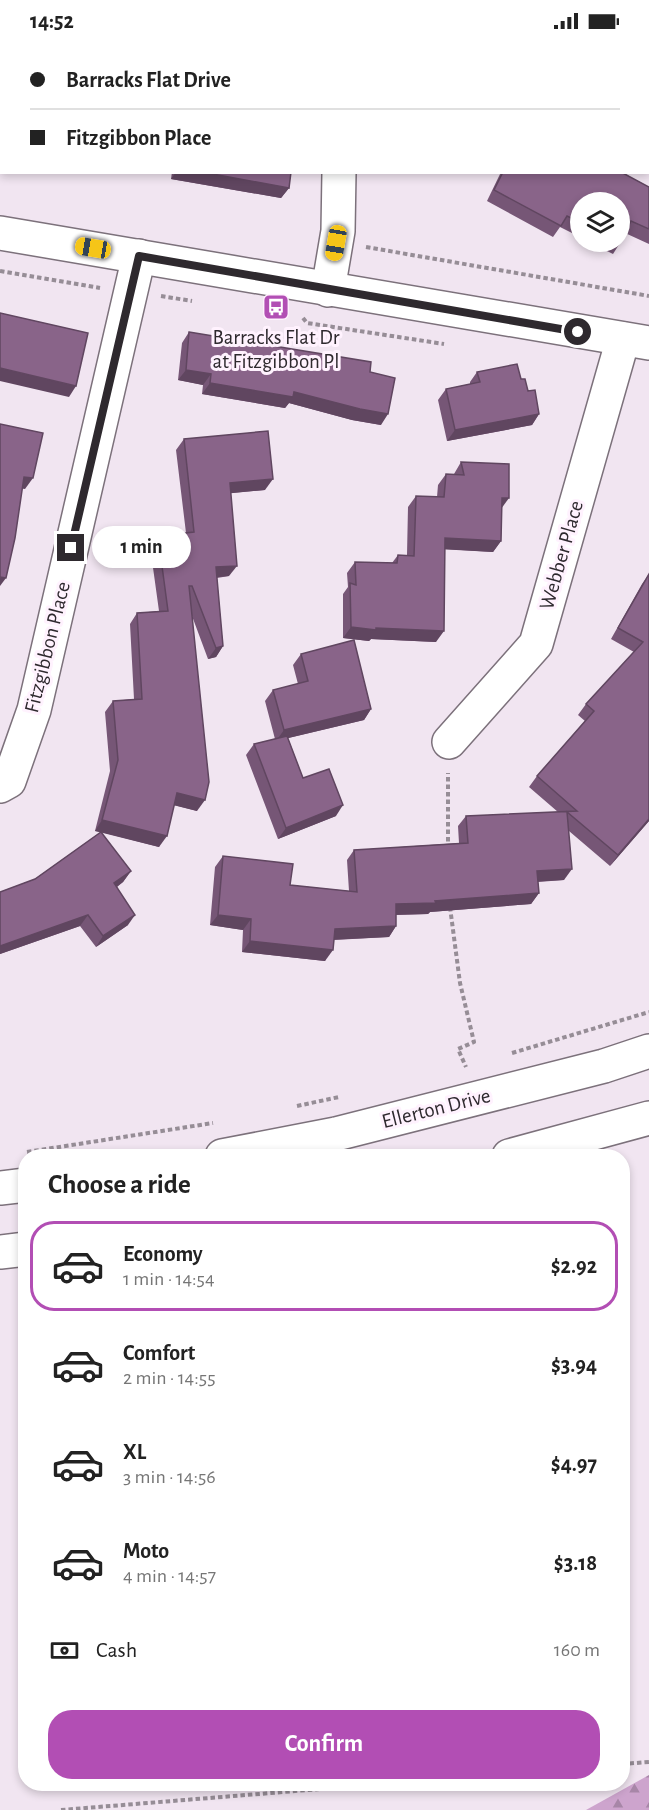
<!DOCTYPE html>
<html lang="en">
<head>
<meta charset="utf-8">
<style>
	body { margin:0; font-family:"Alegreya Sans",sans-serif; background:#f2f2f2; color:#222; height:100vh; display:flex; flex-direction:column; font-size:22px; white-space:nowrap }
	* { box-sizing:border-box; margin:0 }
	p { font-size:20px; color:#767676 }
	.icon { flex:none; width:33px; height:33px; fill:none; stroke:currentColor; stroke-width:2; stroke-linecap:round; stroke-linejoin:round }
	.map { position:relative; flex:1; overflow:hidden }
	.panel { position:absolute; left:18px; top:1107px; width:612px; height:642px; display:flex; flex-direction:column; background:#fff; border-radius:24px; box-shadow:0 3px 9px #0003 }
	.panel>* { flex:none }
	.hud { position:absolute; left:0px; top:0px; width:650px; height:132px; box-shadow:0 3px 9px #0003; display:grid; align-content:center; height:132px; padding:0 30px; background:#fff }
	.buttons { position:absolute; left:570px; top:150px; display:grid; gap:12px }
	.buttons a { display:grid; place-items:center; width:60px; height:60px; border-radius:50%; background:#fff; box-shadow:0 3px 9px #0003; font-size:30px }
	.end { position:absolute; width:27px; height:27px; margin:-14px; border:8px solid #2e292e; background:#fff; box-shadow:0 0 0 3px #fff }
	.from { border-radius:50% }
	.bubble { position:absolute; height:42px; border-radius:21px; background:#fff; box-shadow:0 3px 9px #0003; font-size:20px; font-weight:600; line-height:42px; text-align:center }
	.car { position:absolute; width:18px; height:36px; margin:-18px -9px; border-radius:8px; box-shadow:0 0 4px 2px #0007; background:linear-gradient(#f5c518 24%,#345 0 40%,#f5c518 0 76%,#345 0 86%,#f5c518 0) }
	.hud b { display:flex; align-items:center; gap:21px; height:57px; font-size:22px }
	.hud b+b { border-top:2px solid #e0e0e0 }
	.hud i { width:15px; height:15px; background:#222 }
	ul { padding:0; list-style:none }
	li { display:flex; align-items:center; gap:18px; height:90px; margin:0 12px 9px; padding:0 18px; border:3px solid transparent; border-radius:24px }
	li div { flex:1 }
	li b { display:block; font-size:22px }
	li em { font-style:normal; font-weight:600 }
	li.active { border-color:#b24eb4 }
	li>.icon { width:54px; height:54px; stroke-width:1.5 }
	h2 { padding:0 30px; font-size:27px; line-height:72px }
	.pay { display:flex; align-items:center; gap:15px; height:66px; padding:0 30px; font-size:22px }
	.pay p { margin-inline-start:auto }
	.primary-button { display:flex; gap:12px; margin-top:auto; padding:12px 30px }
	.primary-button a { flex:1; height:69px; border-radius:24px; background:#b24eb4; color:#fff; font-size:24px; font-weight:600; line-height:69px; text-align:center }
	.status { display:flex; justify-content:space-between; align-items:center; height:42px; padding:0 30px; background:#fff; direction:ltr }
	.status svg { height:16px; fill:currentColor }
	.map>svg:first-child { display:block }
</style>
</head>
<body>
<div class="status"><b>14:52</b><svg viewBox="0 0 49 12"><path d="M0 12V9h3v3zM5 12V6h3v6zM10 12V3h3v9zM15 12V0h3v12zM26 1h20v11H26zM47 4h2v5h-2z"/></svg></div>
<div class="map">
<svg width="649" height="1768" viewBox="0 0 649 1768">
	<defs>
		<pattern id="forest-firs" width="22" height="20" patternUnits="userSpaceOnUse" patternTransform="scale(1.5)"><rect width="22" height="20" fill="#cda4cd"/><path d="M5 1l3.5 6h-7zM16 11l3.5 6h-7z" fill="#a786a7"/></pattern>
	</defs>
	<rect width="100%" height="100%" fill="#f1e5f1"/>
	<path fill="url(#forest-firs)" d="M649,1733V1768H586Z"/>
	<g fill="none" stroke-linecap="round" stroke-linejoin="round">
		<defs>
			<g id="street">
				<path d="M305,0L306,2"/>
				<path d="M328,248L338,189L339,130"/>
				<path d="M449,700L536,602L623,297"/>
				<path d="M0,744L9,739L34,668L139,214"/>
			</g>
			<g id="secondary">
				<path d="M0,191L649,301"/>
				<path d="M222,1114L336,1092L604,1024L649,1009"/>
				<path d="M509,1114L649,1076"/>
				<path d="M0,1146L26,1143"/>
				<path d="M0,1210L26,1207"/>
			</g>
		</defs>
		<use href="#street" stroke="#7c717b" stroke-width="36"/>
		<use href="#secondary" stroke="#7c717b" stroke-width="36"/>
		<g stroke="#968d96" stroke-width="4" stroke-dasharray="4.5 3" stroke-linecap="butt">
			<path d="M366,205L649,254"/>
			<path d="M0,229L100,246"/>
			<path d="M161,254L192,259"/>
			<path d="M303,276L307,281L444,302"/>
			<path d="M448,807V731"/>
			<path d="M450,865L460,941L474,1000L458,1007L466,1025"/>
			<path d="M512,1011L649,970"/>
			<path d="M297,1064L339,1055"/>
			<path d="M27,1110L213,1081"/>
			<path d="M622,1722L649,1720"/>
			<path d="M61,1768L382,1742"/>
		</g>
		<use href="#street" stroke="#fff" stroke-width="33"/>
		<use href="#secondary" stroke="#fff" stroke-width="33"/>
	</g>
	<g fill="#765676">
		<path d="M384,0H457L458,2H384Z"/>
		<path d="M535,0H649V29L648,30V2H534Z"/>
		<path d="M172,130H291L289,146L281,156L171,137Z"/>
		<path d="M501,130H621L649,145V202L625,191L620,201L613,212L589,200H620L580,160V195L560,185L553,195L487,159Z"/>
		<path d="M189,290L370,330L381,383L352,378L289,361L285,366L202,352L203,343L178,338L182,301Z"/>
		<path d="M477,330L521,337L539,372L532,383L447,399L438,358L446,347L470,342V340Z"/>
		<path d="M184,397L265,448L231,451L229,534L217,536L223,604L216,615L208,617L192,574L197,769L174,763L159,805L101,790L131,829L123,840L117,845L128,883L96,905L80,884L0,912V850L35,837L101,790L95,789L110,729L105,670L113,659L134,657L130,582L137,571L159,569L150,504L158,494L186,491L176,408Z"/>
		<path d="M461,420L502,466L501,499L493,510L445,507L436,600L371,597L369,599L343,596V552L348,545L347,531L355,520L392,521L398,513H407L408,465L416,454L437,455L438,443L446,432H454Z"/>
		<path d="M649,532V779L610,824L569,789L564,838L538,840L539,851L531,862L430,870L428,872L396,873V884L389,895L334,898L325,919L242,910L243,888L210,883L215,825L223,814L290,843L349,849L347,818L354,808L459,801L458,784L466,774L558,770L529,745L537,734L585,679L578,673L586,662L634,610L611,597L642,542Z"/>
		<path d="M301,612L371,667L364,678L288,696L303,736L336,774L278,797L246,713L254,702L275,697L265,659L273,648L298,642L293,623Z"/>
	</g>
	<g fill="#604660">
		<path d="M0,92L2,93V105L0,104Z"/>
		<path d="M176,130H202L289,146L281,156L171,137Z"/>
		<path d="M0,326L76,344L69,355L0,339Z"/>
		<path d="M186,328L211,332L203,343L178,338Z"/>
		<path d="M210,341L294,350L388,372L381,383L352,378L289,361L285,366L202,352Z"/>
		<path d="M539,372L532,383L447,399L455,388Z"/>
		<path d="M24,435L33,436L25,447L17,446Z"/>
		<path d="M273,437L265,448L223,452L230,441Z"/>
		<path d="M502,456H509L501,467Z"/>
		<path d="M445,496L501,499L493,510L438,507Z"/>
		<path d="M237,524L229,534L208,536L216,525Z"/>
		<path d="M0,535L6,536L0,544Z"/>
		<path d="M351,585L376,586L444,589L436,600L371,597L369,599L343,596Z"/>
		<path d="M223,604L216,615L208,617L216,606Z"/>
		<path d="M371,667L364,678L276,699L284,688Z"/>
		<path d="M177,751L205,758L197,769L169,762Z"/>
		<path d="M343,763L336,774L278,797L286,786Z"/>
		<path d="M649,777V779L610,824L618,813Z"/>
		<path d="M102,778L167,794L159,805L95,789Z"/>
		<path d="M572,827L564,838L529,840L537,829Z"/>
		<path d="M131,829L123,840L107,852L114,841Z"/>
		<path d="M539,851L531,862L430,870L428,872L388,873L396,862Z"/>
		<path d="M88,873L80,884L0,912V904Z"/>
		<path d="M135,873L128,883L96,905L103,894Z"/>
		<path d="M218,873L251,877L243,888L210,883Z"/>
		<path d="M396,884L389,895L327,898L335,887Z"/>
		<path d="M250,899L333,908L325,919L242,910Z"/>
	</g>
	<g fill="#896489" stroke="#604660" stroke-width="1.5">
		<rect x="189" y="0" width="46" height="2"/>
		<path d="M396,0H457L458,2H397Z"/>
		<path d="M543,0H649V26L648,27V2H544Z"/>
		<rect x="59" y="1" width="56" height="1"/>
		<path d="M0,21H2V93L0,92Z"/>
		<path d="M202,130H291L289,146Z"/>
		<path d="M503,130H621L649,145V187L631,179L620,201L618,200H620V160H580V180L567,174L561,184L494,148Z"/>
		<path d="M0,271L88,291L76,344L0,326Z"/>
		<path d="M189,290L371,320L370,330L395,336L388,372L360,367L294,350L293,355L210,341L211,332L186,328Z"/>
		<path d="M517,322L521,337H525L528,349L535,348L539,372L455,388L446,347L480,340L477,330Z"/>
		<path d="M0,382L43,391L33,436L24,435L15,496L6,536L0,535Z"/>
		<path d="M268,389L273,437L230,441L237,524L216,525L223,604L216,606L192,544H189L209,740L205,758L177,751L167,794L102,778L118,718L113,659L142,657L137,571L168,569L158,494L194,490L184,397Z"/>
		<path d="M461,420L509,422V456H502L501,499L445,496L444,589L376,586V588L351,585L350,541L356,543L355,520L397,521L398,513L414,514L416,454L444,455L446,432L464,433Z"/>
		<path d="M649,532V777L618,813L567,770L572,827L537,829L539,851L435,859L436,861L396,862V884L335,887L333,908L250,899L251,877L218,873L223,814L293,822L290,843L357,850L354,808L468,801L466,774L577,769L537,734L594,669L586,662L643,600L618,586Z"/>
		<path d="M354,598L371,667L284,688L273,648L308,639L301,612Z"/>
		<path d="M287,694L303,736L329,727L343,763L286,786L254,702Z"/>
		<path d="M101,790L131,829L114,841L135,873L103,894L88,873L0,904V850L35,837Z"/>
	</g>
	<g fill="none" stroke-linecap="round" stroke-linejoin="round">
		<path stroke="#2e292e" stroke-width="8" d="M71,506L139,214L578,290"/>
	</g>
	<defs>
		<symbol id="bus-square" viewBox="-11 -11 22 22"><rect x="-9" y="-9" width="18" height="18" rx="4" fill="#b24eb4" stroke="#fff2fe"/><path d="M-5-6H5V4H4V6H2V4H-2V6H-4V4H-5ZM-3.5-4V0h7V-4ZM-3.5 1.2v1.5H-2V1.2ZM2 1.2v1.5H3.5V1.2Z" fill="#fff"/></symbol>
	</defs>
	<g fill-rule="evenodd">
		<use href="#bus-square" x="261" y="250" width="30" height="30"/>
	</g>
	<g text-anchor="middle" stroke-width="6" stroke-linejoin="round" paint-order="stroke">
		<g font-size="21" fill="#2e292e" stroke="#fff2fe">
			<text x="276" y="302">Barracks Flat Dr<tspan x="276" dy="24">at Fitzgibbon Pl</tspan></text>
		</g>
		<g font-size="21" fill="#2e292e" stroke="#fff2fe">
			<text transform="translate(561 513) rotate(-74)" y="7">Webber Place</text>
			<text transform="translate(47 605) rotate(-76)" y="7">Fitzgibbon Place</text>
			<text transform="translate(436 1066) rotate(-14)" y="7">Ellerton Drive</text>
		</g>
	</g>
</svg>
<div class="buttons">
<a><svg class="icon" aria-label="layers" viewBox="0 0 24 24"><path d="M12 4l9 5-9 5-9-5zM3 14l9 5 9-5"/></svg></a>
</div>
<i class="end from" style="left:578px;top:290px"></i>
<i class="end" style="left:71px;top:506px"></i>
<div class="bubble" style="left:92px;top:484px;width:99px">1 min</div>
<i class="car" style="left:336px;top:201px;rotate:190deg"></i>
<i class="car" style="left:93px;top:206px;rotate:280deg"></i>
<div class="hud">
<b><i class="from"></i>Barracks Flat Drive</b>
<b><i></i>Fitzgibbon Place</b>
</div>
<section class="panel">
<h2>Choose a ride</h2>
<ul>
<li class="active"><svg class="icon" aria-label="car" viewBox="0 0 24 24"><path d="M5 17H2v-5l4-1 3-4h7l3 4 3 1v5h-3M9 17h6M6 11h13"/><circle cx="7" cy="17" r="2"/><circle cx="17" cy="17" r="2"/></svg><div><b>Economy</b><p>1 min · 14:54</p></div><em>$2.92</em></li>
<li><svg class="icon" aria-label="car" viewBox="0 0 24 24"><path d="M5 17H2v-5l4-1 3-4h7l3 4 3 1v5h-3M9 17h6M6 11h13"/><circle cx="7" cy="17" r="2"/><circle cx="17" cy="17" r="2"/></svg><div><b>Comfort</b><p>2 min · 14:55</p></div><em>$3.94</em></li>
<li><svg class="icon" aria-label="car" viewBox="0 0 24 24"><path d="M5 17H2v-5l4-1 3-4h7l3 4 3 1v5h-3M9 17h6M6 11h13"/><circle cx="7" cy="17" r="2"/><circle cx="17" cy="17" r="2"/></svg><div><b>XL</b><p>3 min · 14:56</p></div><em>$4.97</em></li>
<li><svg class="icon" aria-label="car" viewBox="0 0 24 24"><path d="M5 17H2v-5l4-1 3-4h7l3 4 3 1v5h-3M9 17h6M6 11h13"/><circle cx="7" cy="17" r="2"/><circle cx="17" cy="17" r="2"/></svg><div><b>Moto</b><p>4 min · 14:57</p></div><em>$3.18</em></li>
</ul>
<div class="pay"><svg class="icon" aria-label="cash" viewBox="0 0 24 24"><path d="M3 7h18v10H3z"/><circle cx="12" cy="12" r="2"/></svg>Cash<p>160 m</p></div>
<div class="primary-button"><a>Confirm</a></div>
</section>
</div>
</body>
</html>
